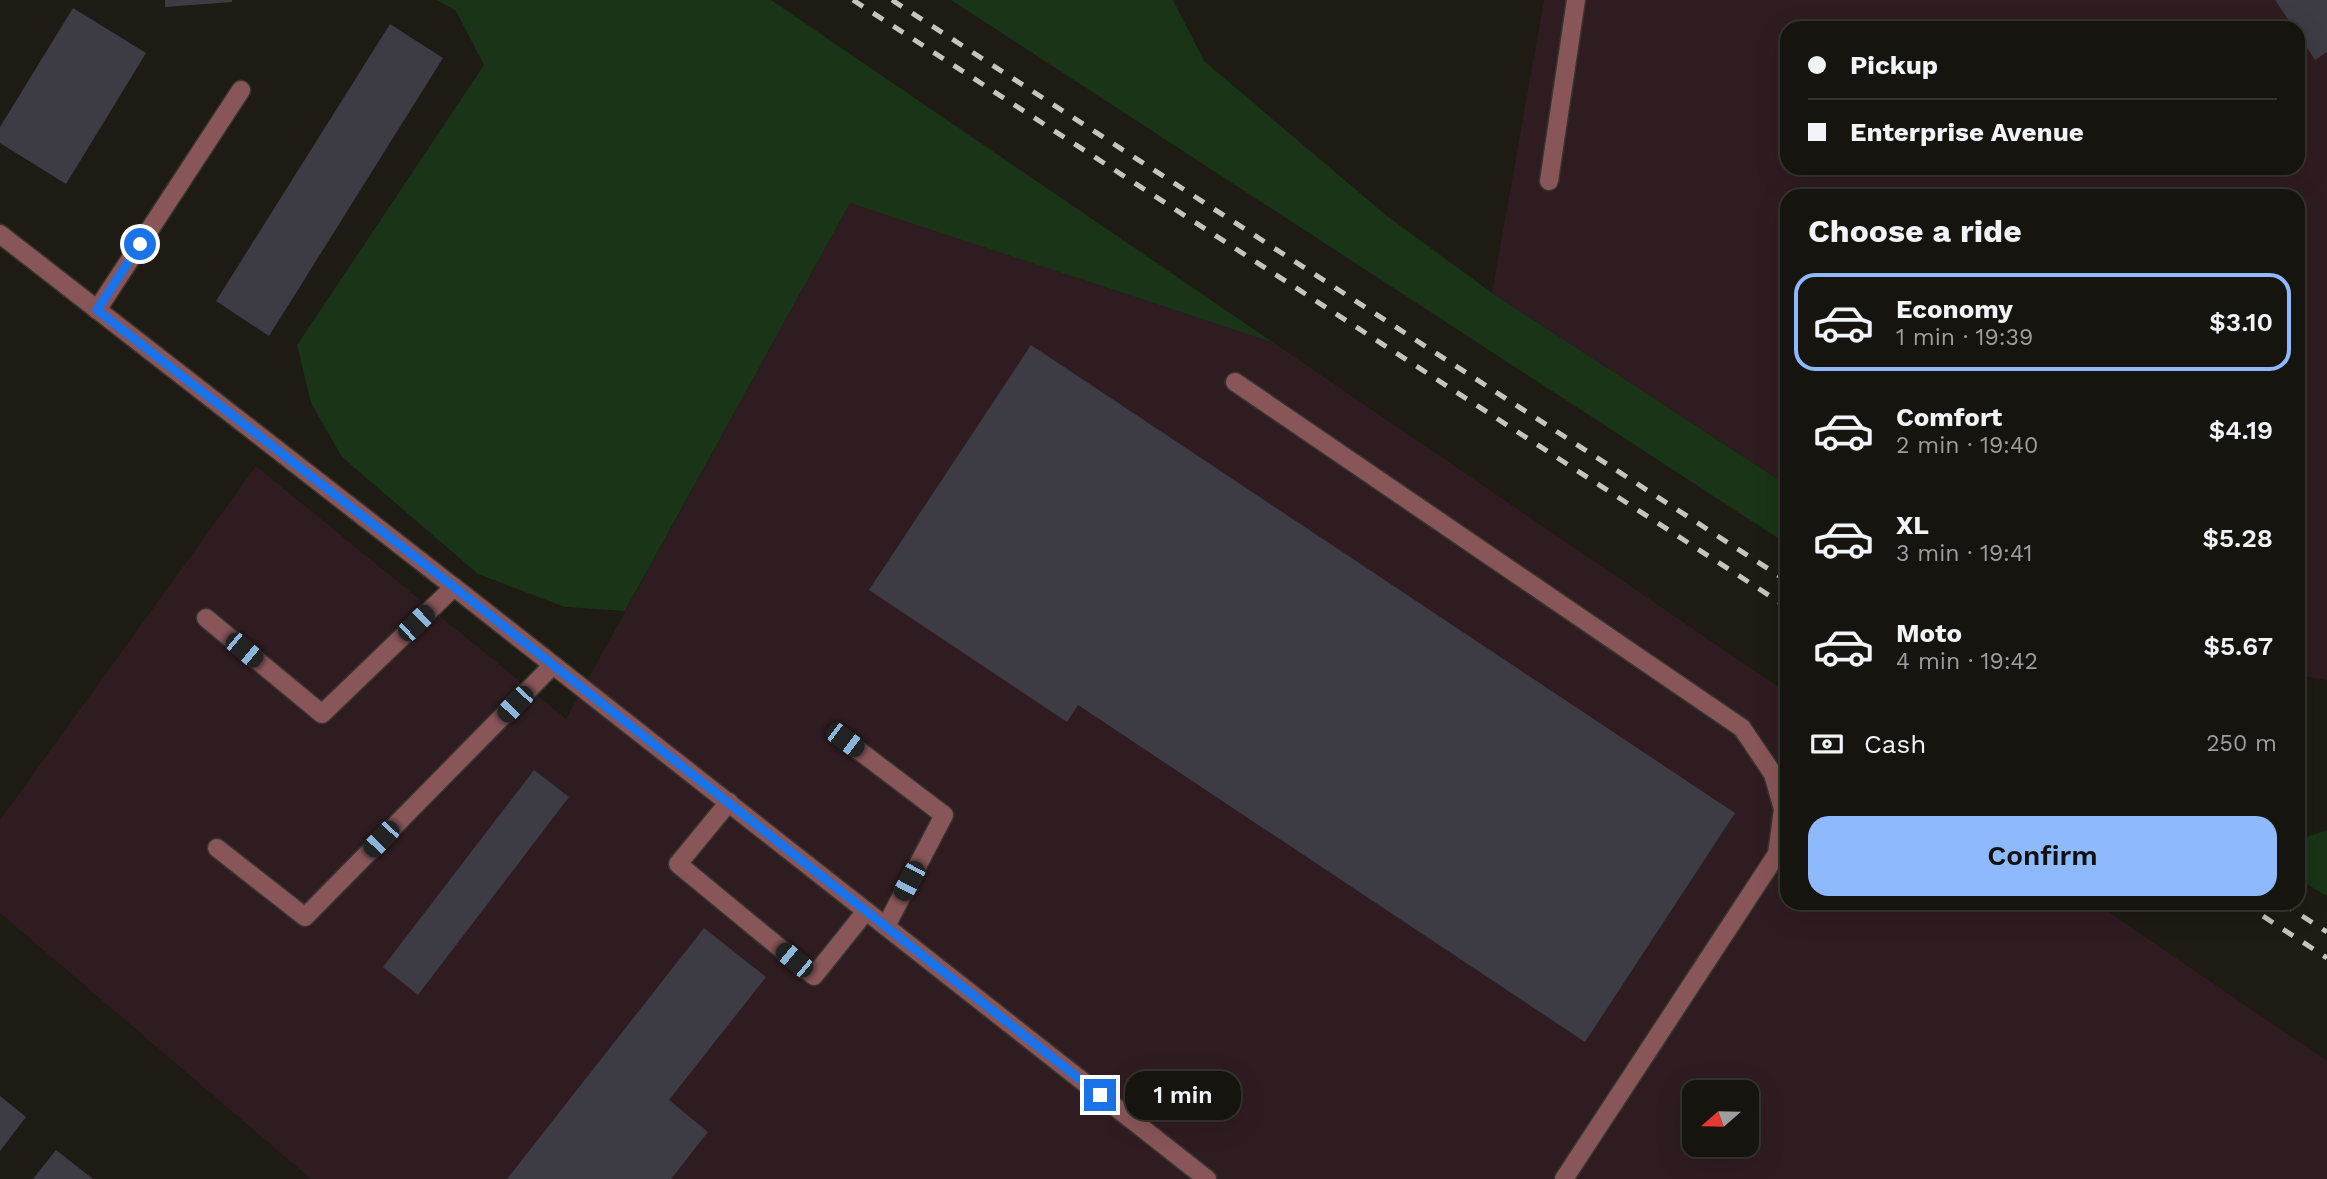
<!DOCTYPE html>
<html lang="en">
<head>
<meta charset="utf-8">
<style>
	body { margin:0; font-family:"Work Sans",sans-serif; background:#1f1d17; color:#f1f3f6; height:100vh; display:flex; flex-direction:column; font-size:26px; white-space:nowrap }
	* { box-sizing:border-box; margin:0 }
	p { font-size:23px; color:#9e9e9e }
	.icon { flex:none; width:38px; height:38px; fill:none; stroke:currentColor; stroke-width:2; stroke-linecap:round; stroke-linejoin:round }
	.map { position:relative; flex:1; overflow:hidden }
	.details { position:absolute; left:1780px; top:189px; width:525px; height:721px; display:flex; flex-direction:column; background:#16140e; border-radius:21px; box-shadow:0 7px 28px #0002,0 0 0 2px #35332e }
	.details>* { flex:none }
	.banner { position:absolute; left:1780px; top:21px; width:525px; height:154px; border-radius:21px; box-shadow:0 7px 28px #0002,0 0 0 2px #35332e; display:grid; align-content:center; height:154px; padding:0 28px; background:#16140e }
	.needle { width:46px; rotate:250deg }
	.controls { position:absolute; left:1682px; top:1080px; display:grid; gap:14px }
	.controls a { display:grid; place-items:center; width:77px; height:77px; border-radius:14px; background:#16140e; box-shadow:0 7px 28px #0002,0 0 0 2px #35332e; font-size:35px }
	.end { position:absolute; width:32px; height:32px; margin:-16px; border:9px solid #1a73e8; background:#fff; box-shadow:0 0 0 4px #fff }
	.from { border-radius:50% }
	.bubble { position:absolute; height:49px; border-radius:21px; background:#16140e; box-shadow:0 7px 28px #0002,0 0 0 2px #35332e; font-size:23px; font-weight:600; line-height:49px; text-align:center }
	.car { position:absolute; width:21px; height:42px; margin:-21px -10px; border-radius:9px; box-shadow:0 0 5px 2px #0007; background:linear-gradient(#222 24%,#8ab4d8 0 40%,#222 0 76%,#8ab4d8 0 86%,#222 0) }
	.banner b { display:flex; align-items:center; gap:24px; height:66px; font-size:26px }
	.banner b+b { border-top:2px solid #35332e }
	.banner i { width:18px; height:18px; background:#f1f3f6 }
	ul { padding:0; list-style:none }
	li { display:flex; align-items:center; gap:21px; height:98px; margin:0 14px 10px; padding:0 14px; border:4px solid transparent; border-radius:21px }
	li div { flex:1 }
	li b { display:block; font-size:26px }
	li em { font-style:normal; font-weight:600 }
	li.active { border-color:#8eb9fc }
	li>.icon { width:63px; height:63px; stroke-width:1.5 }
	h2 { padding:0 28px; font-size:32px; line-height:84px }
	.pay { display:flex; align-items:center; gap:18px; height:77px; padding:0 28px; font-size:26px }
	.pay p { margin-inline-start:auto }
	.primary-button { display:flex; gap:14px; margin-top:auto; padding:14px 28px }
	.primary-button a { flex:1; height:80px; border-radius:21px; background:#8eb9fc; color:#111; font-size:28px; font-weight:600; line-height:80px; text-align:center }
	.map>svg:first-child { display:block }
</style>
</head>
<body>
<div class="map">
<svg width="2327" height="1179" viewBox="0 0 2327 1179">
	<rect width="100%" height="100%" fill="#1d1b13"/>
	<g fill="#2f1c21" fill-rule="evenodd">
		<path d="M1544,0H2327V680L2298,675V196H1787V485L1492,293ZM1787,28H2298V168H1787Z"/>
		<path d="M850,203L1274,343L1787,693V903H2095L2327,1061V1179H311L0,913V820L256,466L566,719ZM1694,1092H1746V1144H1694Z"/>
	</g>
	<g fill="#193416">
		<path d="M437,0H771L1274,343L850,203L625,611L565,607L478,574L342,457L311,403L297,345L484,65L456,11Z"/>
		<path d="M951,0H1173L1204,61L1387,216L1492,293L1787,485V544Z"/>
		<path d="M2327,830V896L2298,879V840Z"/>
	</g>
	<g fill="#3d3c45">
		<path d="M165,0H232V2L165,7Z"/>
		<path d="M2275,0H2327V52L2315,60L2298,34V28H2294Z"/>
		<path d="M73,8L146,53L66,184L0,143V127Z"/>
		<path d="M390,24L443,58L269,336L216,301Z"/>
		<path d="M1031,345L1735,813L1585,1042L1078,705L1067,722L869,590Z"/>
		<path d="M534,770L569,797L418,995L383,967Z"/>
		<path d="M704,928L766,977L669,1100L708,1132L671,1179H507Z"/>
		<path d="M0,1096L26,1117L0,1151Z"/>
		<path d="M56,1150L93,1179H33Z"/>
	</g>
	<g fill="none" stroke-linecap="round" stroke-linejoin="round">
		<defs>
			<g id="minor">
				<path d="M1549,181L1576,0"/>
				<path d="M0,234L468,598L1207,1179"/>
				<path d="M97,310L241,90"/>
				<path d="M1235,382L1742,728L1773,774L1783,809L1777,854L1564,1179"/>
				<path d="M206,618L322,714L454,587"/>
				<path d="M845,740L944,815L886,926"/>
				<path d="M729,802L678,864L814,976L866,911"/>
				<path d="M217,848L305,917L553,665"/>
			</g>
		</defs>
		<use href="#minor" stroke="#37352d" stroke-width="21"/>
		<use href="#minor" stroke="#885558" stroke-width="18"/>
		<g stroke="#c5c4bd" stroke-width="5" stroke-dasharray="12 12" stroke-linecap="butt">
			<path d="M853,0L1787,607"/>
			<path d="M892,0L1787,581"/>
			<path d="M2243,903L2327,958"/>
			<path d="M2282,903L2327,932"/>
		</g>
	</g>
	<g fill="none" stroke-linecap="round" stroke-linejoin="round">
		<path stroke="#1a73e8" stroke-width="9" d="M140,244L97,310L468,598L1100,1095"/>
	</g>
</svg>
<div class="controls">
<a><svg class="needle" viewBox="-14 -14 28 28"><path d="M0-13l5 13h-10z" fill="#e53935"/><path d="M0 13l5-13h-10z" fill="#9e9e9e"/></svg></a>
</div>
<i class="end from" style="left:140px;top:244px"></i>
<i class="end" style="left:1100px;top:1095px"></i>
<div class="bubble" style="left:1125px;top:1071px;width:116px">1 min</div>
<i class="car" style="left:416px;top:623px;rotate:46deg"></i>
<i class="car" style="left:244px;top:650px;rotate:130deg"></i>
<i class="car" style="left:515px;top:704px;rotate:224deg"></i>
<i class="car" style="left:845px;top:740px;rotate:127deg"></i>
<i class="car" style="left:381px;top:839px;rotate:224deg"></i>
<i class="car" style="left:909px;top:881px;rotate:208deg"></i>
<i class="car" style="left:794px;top:960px;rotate:310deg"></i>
<div class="banner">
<b><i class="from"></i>Pickup</b>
<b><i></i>Enterprise Avenue</b>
</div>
<section class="details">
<h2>Choose a ride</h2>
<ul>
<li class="active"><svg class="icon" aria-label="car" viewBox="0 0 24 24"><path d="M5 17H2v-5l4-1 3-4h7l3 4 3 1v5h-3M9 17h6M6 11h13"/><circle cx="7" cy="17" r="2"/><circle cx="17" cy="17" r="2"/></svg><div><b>Economy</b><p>1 min · 19:39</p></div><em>$3.10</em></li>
<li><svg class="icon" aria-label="car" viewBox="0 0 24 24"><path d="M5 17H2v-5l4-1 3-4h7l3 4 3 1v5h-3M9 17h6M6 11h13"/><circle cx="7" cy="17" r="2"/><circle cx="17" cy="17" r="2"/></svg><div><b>Comfort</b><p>2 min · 19:40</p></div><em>$4.19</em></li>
<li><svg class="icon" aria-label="car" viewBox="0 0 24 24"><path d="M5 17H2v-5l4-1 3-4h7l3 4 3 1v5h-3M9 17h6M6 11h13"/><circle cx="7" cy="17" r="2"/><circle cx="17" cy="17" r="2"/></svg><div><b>XL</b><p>3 min · 19:41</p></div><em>$5.28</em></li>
<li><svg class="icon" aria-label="car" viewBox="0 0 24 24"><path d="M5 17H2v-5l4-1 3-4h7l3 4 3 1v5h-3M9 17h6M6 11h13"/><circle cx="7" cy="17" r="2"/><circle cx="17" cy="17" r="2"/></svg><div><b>Moto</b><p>4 min · 19:42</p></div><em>$5.67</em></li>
</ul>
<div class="pay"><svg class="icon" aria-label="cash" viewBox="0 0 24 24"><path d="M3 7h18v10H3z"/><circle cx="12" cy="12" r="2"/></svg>Cash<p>250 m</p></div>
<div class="primary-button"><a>Confirm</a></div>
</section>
</div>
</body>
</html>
